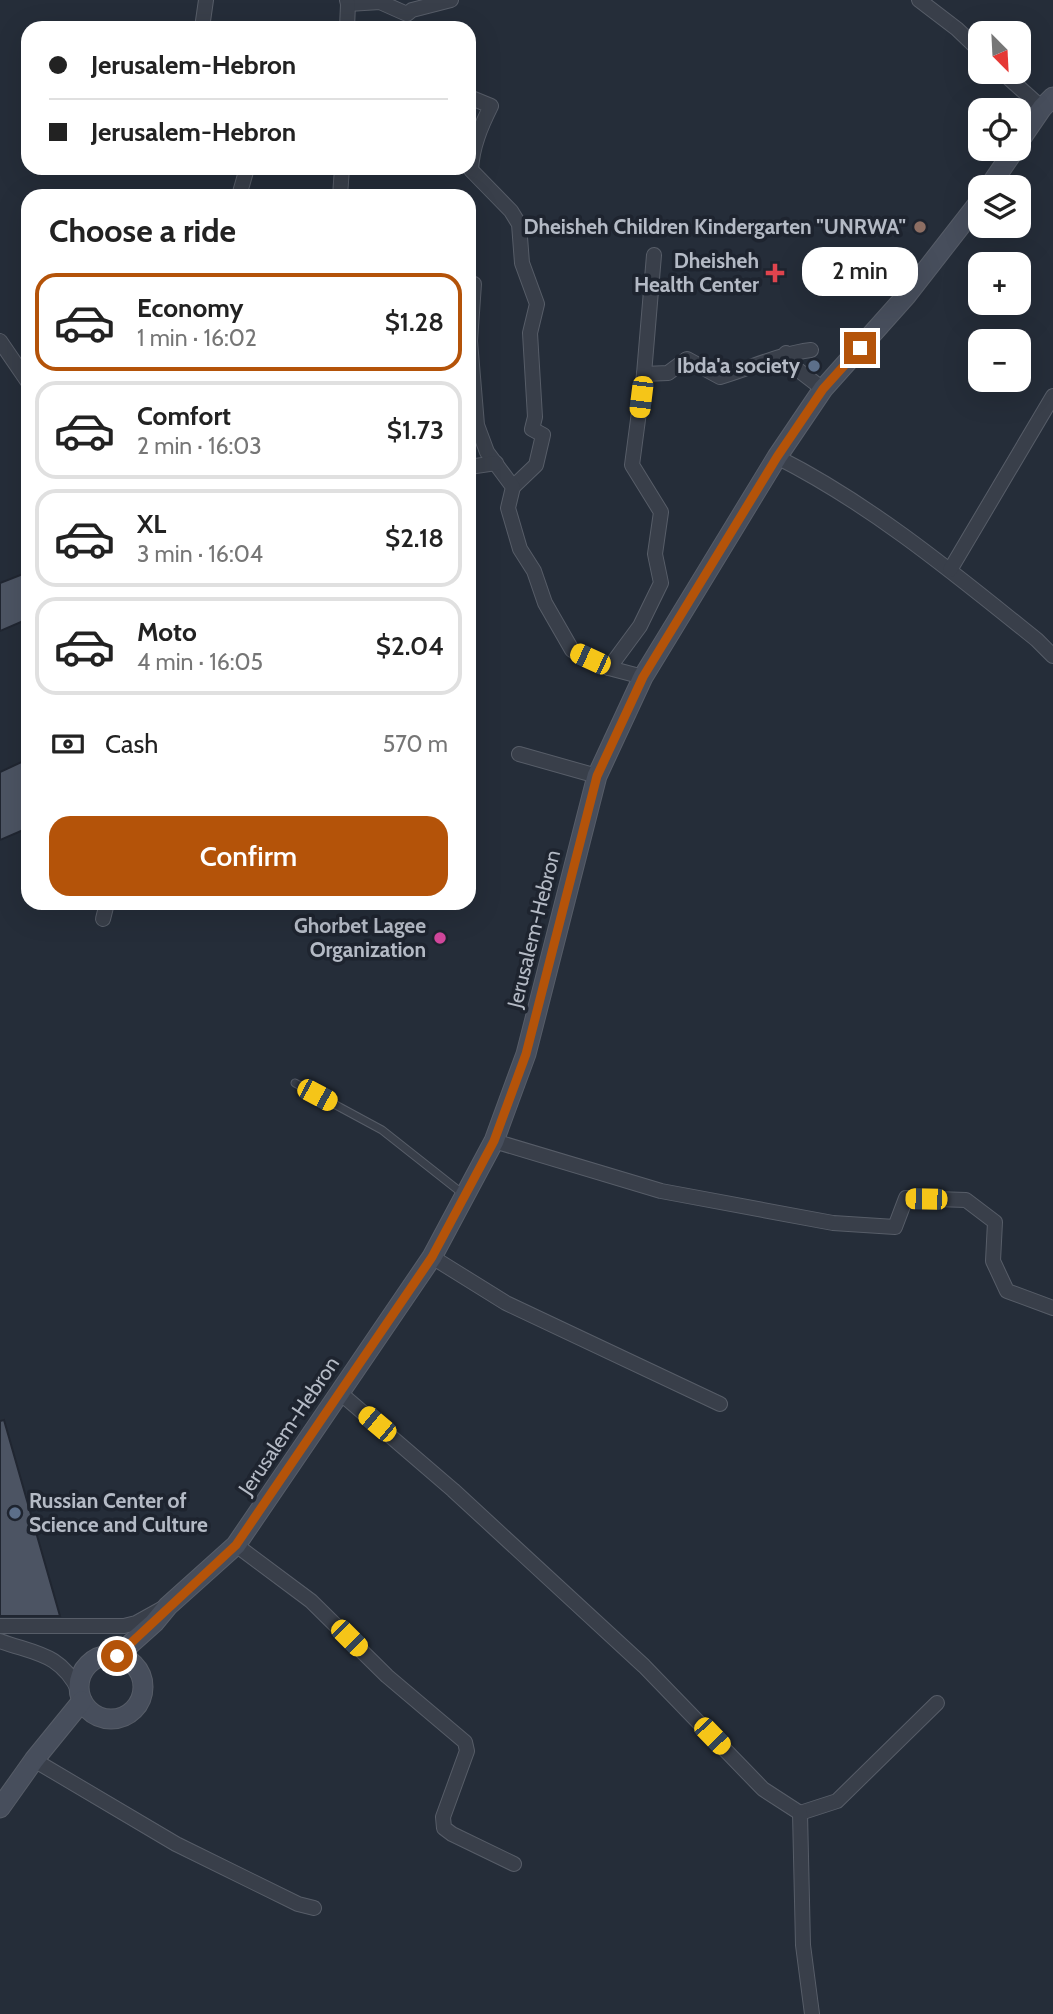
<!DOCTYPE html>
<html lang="en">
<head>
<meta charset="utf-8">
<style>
	body { margin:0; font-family:Cabin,sans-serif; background:#f2f2f2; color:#222; height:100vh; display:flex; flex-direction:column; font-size:26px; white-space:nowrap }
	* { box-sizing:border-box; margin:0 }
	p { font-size:23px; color:#767676 }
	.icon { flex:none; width:38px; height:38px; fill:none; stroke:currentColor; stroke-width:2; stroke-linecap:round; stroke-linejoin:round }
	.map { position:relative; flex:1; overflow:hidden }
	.sheet { position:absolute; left:21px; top:189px; width:455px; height:721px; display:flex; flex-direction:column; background:#fff; border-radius:21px; box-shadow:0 7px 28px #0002 }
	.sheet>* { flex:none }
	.guide { position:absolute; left:21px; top:21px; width:455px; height:154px; border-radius:21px; box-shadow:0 7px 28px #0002; display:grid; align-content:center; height:154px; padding:0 28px; background:#fff }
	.needle { width:46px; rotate:156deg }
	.fabs { position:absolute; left:968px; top:21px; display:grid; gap:14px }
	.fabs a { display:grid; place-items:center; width:63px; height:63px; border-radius:14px; background:#fff; box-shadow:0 7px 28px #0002; font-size:35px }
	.end { position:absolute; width:32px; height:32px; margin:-16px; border:9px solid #b45309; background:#fff; box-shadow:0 0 0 4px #fff }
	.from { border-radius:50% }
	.bubble { position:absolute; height:49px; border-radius:21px; background:#fff; box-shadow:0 7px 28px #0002; font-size:23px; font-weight:600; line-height:49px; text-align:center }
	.car { position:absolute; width:21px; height:42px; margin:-21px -10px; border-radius:9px; box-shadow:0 0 5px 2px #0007; background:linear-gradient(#f5c518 24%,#345 0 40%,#f5c518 0 76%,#345 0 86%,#f5c518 0) }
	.guide b { display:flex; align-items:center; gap:24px; height:66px; font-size:26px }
	.guide b+b { border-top:2px solid #e0e0e0 }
	.guide i { width:18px; height:18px; background:#222 }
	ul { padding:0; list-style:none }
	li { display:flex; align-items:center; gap:21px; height:98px; margin:0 14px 10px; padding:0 14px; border:4px solid #e0e0e0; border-radius:21px }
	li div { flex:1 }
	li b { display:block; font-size:26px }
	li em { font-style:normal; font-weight:600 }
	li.current { border-color:#b45309 }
	li>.icon { width:63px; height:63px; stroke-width:1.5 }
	h2 { padding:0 28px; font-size:32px; line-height:84px }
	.pay { display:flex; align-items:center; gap:18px; height:77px; padding:0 28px; font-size:26px }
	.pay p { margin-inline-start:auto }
	.primary-button { display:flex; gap:14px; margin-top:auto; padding:14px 28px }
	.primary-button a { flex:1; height:80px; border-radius:21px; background:#b45309; color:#fff; font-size:28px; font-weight:600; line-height:80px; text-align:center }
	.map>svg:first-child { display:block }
</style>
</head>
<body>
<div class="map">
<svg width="1053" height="2014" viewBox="0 0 1053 2014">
	<rect width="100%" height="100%" fill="#252d39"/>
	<g fill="#4c5463" stroke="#202631" stroke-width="2">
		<path d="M28,572V619L0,631V583Z"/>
		<path d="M28,759V828L0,840V772Z"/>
		<path d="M4,1420L60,1616H0V1421Z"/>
	</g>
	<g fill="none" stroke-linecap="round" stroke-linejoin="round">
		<defs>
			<path id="lane" d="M295,1083L382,1130L463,1194"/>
			<g id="street">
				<path d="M347,0L348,4L380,2L407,14L412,10L451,0"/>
				<path d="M919,0L957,29L980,51"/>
				<path d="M202,28L206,0"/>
				<path d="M347,28L348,4"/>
				<path d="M1002,72L1042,108"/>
				<path d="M469,97L491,106C481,126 472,147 471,170L511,211L519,224L522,263L537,304L530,333L535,417L532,429L543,435L536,465L513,487"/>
				<path d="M239,196L247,168"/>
				<path d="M340,196L342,168"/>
				<path d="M469,284H474L470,341L477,425L487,452L513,487L508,508L520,549L534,571L545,603L572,650L609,668L643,677"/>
				<path d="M0,341L28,382"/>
				<path d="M786,353L793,366L823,389"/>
				<path d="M644,374L668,373L687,359L720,377C751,368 779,354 811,350"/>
				<path d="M777,457C872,505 955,574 1037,640L1053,656"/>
				<path d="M469,467L496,463"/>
				<path d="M950,570L1053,396"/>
				<path d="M609,668L640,626L661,583L655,554L661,512L632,465L644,374L654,255"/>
				<path d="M519,754L597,776"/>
				<path d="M103,919L107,903"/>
				<path d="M494,1141L661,1191L833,1223L895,1227L906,1198L966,1200L995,1222L993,1261L1007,1291L1053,1308"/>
				<path d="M432,1257L506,1303L720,1404"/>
				<path d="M339,1392L453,1490L644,1666L763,1789L800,1813L837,1801L937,1703"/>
				<path d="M236,1545L311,1601L387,1676L465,1742L467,1751L443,1817L444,1828L452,1834L514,1864"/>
				<path d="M0,1626H124L136,1623L163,1608"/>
				<path d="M0,1641C36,1654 60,1653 79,1691"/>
				<path d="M34,1760L176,1844L298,1904L314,1908"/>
				<path d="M800,1813L803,1945L812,2014"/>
			</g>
			<g id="secondary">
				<path d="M1018,143L1042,108L1053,97"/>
				<path d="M989,187L1015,149"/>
				<circle cx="111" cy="1687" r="32"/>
				<path d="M117,1656L154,1623L168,1606L236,1545L432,1257L494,1141L526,1054L597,776L643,677L777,457L823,389L906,296L980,201"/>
				<path d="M0,1808L34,1760L82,1701"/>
			</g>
		</defs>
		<use href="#lane" stroke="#575d68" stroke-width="9"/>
		<use href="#street" stroke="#575d68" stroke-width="16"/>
		<use href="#secondary" stroke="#575d68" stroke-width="21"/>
		<use href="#lane" stroke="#393f4a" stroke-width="7"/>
		<use href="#street" stroke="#393f4a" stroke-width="14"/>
		<use href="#secondary" stroke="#474e5c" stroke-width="19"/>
	</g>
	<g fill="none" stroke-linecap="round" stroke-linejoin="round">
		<path stroke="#b45309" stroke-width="9" d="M117,1656L236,1545L432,1257L494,1141L526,1054L597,776L643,677L777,457L823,389L860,348"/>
	</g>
	<circle fill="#8d6e63" stroke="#1e242f" stroke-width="2.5" cx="920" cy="227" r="7"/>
	<path fill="#e0444e" stroke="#1e242f" stroke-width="2.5" d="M771.5 262.5h7v7h7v7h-7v7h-7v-7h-7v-7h7z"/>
	<g fill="#5c6f8a" stroke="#1e242f" stroke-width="2.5">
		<circle cx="814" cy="366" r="7"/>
		<circle cx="15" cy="1513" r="7"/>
	</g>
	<circle fill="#d1479c" stroke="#1e242f" stroke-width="2.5" cx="440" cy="938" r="7"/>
	<g text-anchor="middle" stroke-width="7" stroke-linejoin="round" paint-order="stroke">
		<g font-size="21" font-weight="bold" fill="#b4bac5" stroke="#1e242f" text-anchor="end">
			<text x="906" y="234">Dheisheh Children Kindergarten "UNRWA"</text>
			<text x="759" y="268">Dheisheh<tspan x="759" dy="24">Health Center</tspan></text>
			<text x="800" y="373">Ibda'a society</text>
			<text x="426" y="933">Ghorbet Lagee<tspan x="426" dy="24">Organization</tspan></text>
			<text x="29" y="1508" text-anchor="start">Russian Center of<tspan x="29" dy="24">Science and Culture</tspan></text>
		</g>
		<g font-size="21" fill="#b4bac5" stroke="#1e242f">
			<text transform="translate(534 929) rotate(-76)" y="7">Jerusalem-Hebron</text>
			<text transform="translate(289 1426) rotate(-56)" y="7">Jerusalem-Hebron</text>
		</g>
	</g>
</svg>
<div class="fabs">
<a><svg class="needle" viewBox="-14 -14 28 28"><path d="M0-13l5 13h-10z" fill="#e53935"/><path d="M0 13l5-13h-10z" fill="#767676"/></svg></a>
<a><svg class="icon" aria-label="locate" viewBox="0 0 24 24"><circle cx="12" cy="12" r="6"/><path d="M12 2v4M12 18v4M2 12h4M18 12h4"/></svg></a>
<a><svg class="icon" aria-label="layers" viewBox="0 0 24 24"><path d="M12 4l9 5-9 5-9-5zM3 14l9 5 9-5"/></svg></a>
<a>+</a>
<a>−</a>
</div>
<i class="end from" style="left:117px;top:1656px"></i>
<i class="end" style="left:860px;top:348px"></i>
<div class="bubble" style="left:802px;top:247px;width:116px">2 min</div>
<i class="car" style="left:641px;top:397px;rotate:187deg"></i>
<i class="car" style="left:590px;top:659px;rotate:295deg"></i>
<i class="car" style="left:317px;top:1095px;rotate:118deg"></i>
<i class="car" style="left:926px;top:1199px;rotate:271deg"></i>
<i class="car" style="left:377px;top:1424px;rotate:310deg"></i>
<i class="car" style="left:349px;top:1638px;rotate:135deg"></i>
<i class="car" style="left:712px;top:1736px;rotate:136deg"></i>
<div class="guide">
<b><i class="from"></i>Jerusalem-Hebron</b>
<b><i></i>Jerusalem-Hebron</b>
</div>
<section class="sheet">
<h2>Choose a ride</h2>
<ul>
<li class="current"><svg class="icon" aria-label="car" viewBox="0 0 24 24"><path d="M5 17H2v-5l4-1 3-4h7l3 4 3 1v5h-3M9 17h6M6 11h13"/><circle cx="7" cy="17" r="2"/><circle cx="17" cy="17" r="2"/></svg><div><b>Economy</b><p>1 min · 16:02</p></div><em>$1.28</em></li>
<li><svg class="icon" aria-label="car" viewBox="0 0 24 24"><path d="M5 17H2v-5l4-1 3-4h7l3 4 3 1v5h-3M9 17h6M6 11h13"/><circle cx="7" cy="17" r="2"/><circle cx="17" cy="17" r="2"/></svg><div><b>Comfort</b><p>2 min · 16:03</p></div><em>$1.73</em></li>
<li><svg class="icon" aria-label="car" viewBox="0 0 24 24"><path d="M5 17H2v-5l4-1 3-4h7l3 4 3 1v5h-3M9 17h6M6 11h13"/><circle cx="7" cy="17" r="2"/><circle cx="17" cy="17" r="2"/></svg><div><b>XL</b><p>3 min · 16:04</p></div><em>$2.18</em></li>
<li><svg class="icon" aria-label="car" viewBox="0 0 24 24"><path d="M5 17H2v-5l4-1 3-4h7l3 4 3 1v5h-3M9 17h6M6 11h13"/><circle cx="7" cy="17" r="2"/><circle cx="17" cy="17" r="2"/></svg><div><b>Moto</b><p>4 min · 16:05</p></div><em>$2.04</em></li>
</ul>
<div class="pay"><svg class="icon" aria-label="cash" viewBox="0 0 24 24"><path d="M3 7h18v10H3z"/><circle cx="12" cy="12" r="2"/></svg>Cash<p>570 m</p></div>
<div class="primary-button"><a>Confirm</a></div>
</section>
</div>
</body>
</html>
